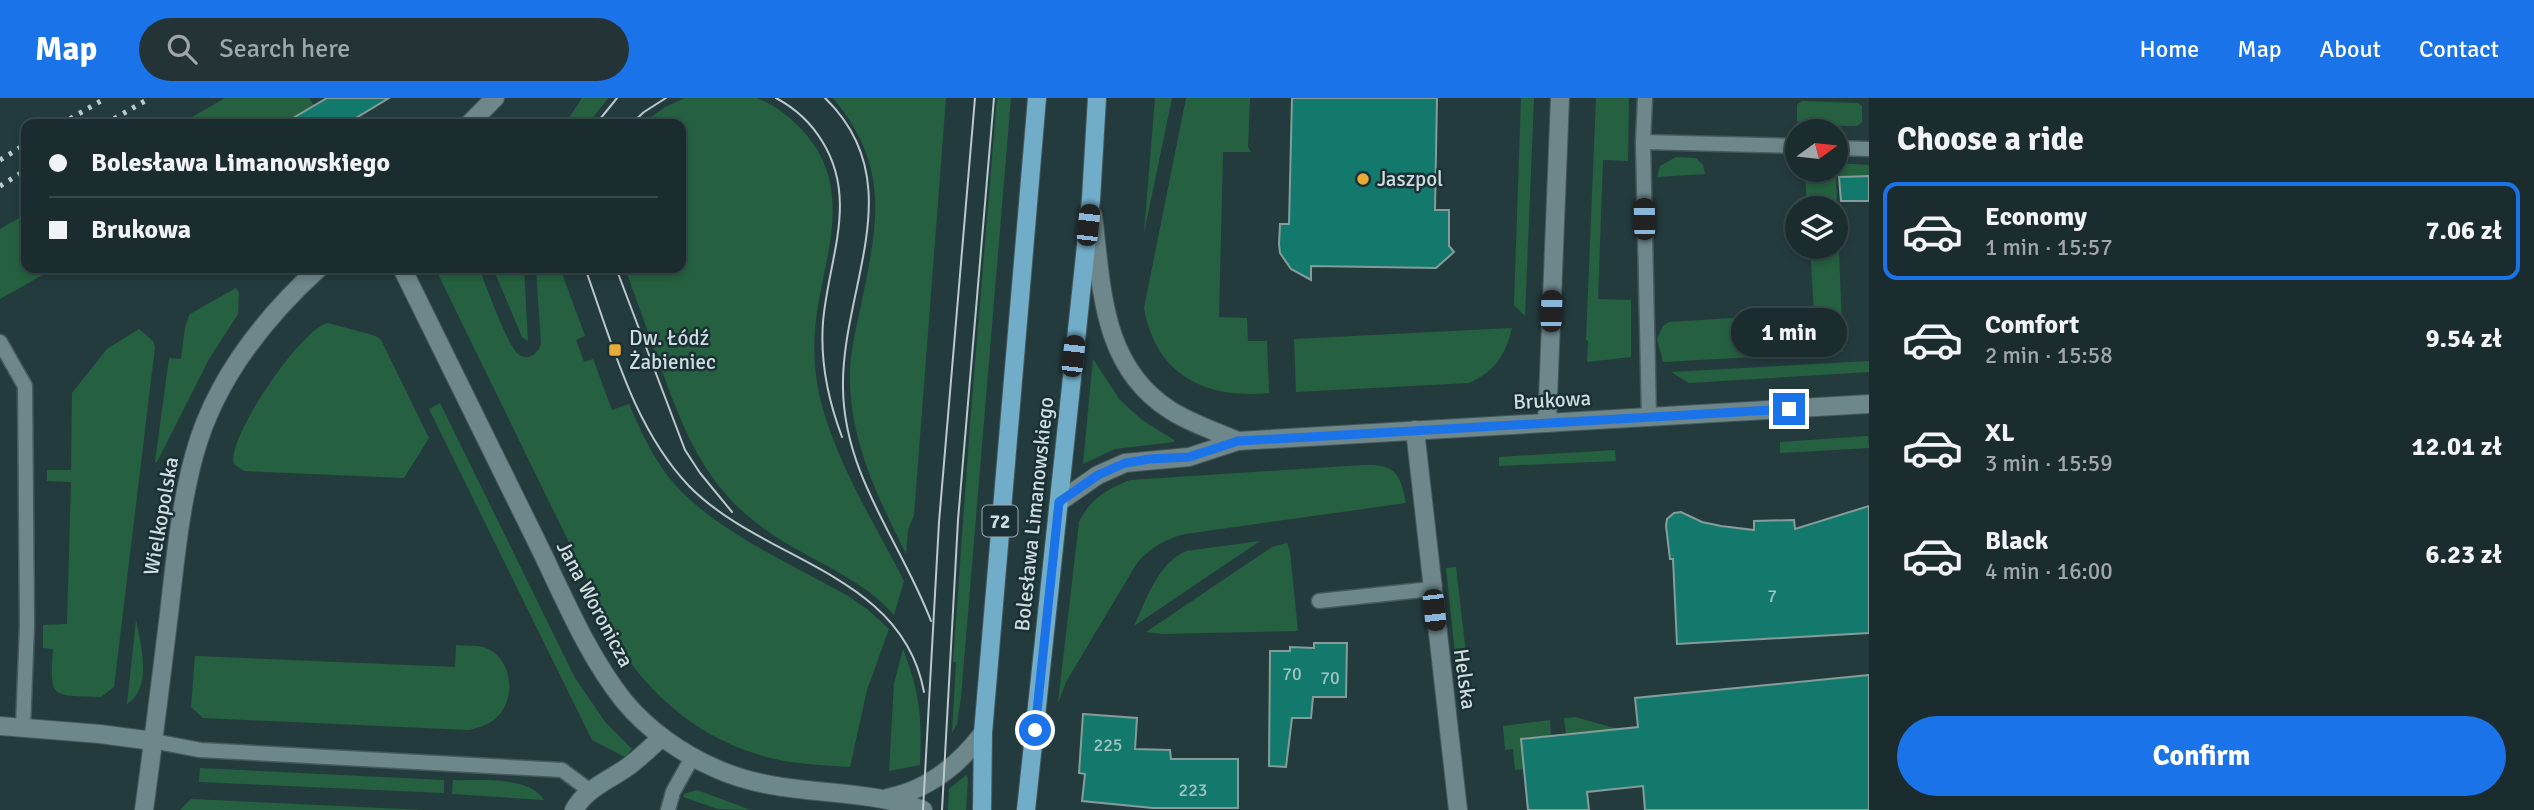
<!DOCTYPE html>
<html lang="en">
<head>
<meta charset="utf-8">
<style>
	body { margin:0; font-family:Signika,sans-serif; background:#243436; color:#f1f3f6; height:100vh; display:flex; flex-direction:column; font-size:26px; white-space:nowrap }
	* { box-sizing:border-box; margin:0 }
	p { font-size:23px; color:#a0a7aa }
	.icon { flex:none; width:38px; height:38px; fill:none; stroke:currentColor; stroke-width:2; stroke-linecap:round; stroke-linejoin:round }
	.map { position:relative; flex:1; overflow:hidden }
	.side { display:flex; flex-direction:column; background:#1b2c2e; width:665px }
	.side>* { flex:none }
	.hud { position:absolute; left:21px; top:21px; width:665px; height:154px; border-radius:14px; box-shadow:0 4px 10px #0003,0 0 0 2px #39484a; display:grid; align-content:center; height:154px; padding:0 28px; background:#1b2c2e }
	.needle { width:46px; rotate:75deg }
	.controls { position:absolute; left:1785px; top:21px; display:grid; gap:14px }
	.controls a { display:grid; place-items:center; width:63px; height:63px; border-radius:50%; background:#1b2c2e; box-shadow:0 4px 10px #0003,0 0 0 2px #39484a; font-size:35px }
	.end { position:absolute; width:32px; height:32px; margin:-16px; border:9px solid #1a73e8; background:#fff; box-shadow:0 0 0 4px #fff }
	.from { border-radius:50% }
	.bubble { position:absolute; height:49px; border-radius:24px; background:#1b2c2e; box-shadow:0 4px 10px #0003,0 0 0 2px #39484a; font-size:23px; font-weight:700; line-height:49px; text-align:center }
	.car { position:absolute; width:21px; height:42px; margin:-21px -10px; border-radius:9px; box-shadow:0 0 5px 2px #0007; background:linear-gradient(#222 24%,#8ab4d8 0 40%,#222 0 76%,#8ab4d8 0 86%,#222 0) }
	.hud b { display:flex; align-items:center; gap:24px; height:66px; font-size:26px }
	.hud b+b { border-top:2px solid #39484a }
	.hud i { width:18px; height:18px; background:#f1f3f6 }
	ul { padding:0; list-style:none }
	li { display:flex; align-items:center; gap:21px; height:98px; margin:0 14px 10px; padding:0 14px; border:4px solid transparent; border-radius:14px }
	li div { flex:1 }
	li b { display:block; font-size:26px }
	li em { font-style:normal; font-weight:700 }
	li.active { border-color:#1a73e8 }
	li>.icon { width:63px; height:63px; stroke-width:1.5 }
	h2 { padding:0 28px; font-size:32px; line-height:84px }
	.primary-button { display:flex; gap:14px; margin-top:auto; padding:14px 28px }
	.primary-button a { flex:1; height:80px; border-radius:42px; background:#1a73e8; color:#fff; font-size:28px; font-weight:700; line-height:80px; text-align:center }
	header { display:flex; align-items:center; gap:42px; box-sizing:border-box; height:98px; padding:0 35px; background:#1a73e8; color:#fff }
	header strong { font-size:33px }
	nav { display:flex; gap:38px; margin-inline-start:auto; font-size:24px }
	.search { width:490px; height:63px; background:#243436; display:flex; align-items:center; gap:18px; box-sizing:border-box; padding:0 24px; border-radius:38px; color:#a0a7aa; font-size:26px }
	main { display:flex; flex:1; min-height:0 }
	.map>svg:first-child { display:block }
</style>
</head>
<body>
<header>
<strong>Map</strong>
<div class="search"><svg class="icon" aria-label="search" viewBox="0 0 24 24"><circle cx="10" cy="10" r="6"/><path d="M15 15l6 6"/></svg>Search here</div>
<nav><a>Home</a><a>Map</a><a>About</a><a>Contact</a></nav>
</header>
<main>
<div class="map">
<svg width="1869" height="712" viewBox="0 0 1869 712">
	<rect width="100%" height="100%" fill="#243b3e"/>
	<g fill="#256140">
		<path d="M225,0H309L323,22L316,26H302L297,18L283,26H180Z"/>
		<path d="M582,0H608L588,26H565Z"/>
		<path d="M685,0H756C774,6 790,19 803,33C858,94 821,162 815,231C813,253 815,278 820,300C836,365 874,424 904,483L894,517C859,477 807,462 766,432C706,390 685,336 661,270C649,237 637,203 625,170H681V26H642L665,9Z"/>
		<path d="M833,0H946L914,417L908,432L906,456C879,401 852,348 850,285C849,262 854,239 859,217C876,132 894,73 833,0Z"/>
		<path d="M997,0H1011L961,599L957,626L952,635L956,564H953L970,326Z"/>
		<path d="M1155,0H1172L1144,135Z"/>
		<path d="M1186,0H1250L1248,49L1251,54H1223L1219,219L1247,220L1248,243H1267L1269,295C1205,301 1156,277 1144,210Z"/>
		<path d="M1521,0H1534L1525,218L1514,207Z"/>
		<path d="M1596,0H1629L1628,63L1603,62L1598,201L1631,202V259L1587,264L1588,243L1586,242Z"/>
		<path d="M1802,3L1858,5L1862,8V24L1857,28L1802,27L1797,23V7Z"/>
		<path d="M1676,59L1696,60L1703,67L1705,76L1657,79L1660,68Z"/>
		<path d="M1836,65L1869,67V77L1836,78L1843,254L1663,264L1657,241L1663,228L1669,224L1814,215L1810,149H1836V110H1807L1805,75L1807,72H1836Z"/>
		<path d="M26,116V170H55L0,201V131Z"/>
		<path d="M435,170H479C486,188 506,243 517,255C526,265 538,256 541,246L536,170H560L585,238L576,242L584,264L593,261L612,312L629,306C641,334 655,365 677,389C721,436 792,466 848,498L867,511L889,531L867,592L850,669C825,667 800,667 775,661C710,646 659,607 622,553Z"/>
		<path d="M493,170H524L528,243L522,239Z"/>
		<path d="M236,190L239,195L238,216L209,261L157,364H155L169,260L181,261L185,229L190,216Z"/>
		<path d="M328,225L376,238L381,242L429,340L404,380L244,373L234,366C225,342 302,229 328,225Z"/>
		<path d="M1512,230C1505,258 1495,273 1469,285L1296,294L1294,241Z"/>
		<path d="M139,231L153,243L155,249L114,589L101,599C52,597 49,602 53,551L43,550V527L67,526L71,384L47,383V372H71L72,295L107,251Z"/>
		<path d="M1093,261L1120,302L1142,322L1174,342V344L1115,351L1083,366Z"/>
		<path d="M1869,263V274L1689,285L1671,274Z"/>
		<path d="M440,305L575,580L606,625L632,651L625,659L592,642L429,311Z"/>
		<path d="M1868,338L1869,350L1780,355V344Z"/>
		<path d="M1615,352L1616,363L1499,368V359Z"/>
		<path d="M1363,367C1395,366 1400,374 1406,405L1185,436C1165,441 1151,449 1137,465L1066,584L1058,605L1079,424C1090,401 1107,391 1130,382Z"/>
		<path d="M1260,443L1134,528C1147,501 1157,466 1186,453Z"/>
		<path d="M1287,445L1290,454L1298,533L1163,536L1146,534L1272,449Z"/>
		<path d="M1456,469L1467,564L1456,565L1446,470Z"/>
		<path d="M136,522C141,548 153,590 127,606Z"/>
		<path d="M456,547C465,548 475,547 483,549C512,558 517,598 498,618C490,627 480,629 469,632L203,620L191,609L195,558L455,569Z"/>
		<path d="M903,551C920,596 922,619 920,667L889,673L894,586Z"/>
		<path d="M1575,619L1618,631L1566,637L1564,620Z"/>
		<path d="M1550,622L1551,638L1521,641L1524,671L1515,672L1513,651L1505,652L1503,628Z"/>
		<path d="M200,670L444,682V695L199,684Z"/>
		<path d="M966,677L968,680L966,712H948L949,691Z"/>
		<path d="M453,682C479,683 529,677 544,702L452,696Z"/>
		<path d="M697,692L751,712L718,711L683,699L684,696Z"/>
		<path d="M191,701L424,712H180Z"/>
	</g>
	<g fill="#14796d" stroke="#849d98" stroke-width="2">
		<path d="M327,0H389L346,26H283Z"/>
		<path d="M1292,0H1437L1435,112H1449V148L1454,154L1436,170L1311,168V182L1291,171L1280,155L1279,146L1280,126H1289Z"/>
		<path d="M1869,78V103H1841L1839,79Z"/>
		<path d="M1869,408V535L1677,546L1673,461H1670L1666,428L1667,421L1674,415L1681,414L1702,424L1721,428L1754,432V423L1794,422L1795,431Z"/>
		<path d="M1314,545H1347L1346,599H1313L1311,620H1292L1286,669L1269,668L1270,553H1290V549L1314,550Z"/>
		<path d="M1869,577V712H1645L1643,688L1587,694L1589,712H1528L1521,641L1638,629L1635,600Z"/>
		<path d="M1083,616L1137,620L1135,651L1170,652L1171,661H1238V710H1153L1082,703L1085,676L1079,675Z"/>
	</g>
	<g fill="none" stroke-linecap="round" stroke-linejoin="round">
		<defs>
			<g id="lane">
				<path d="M1645,0L1643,44L1649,319"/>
				<path d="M1643,44L1797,48"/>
				<path d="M1836,50L1869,51"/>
				<path d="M0,244L25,288L27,527L23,630"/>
				<path d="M1319,503L1431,491"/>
				<path d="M153,643L200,652L562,672L589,692"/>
				<path d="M668,712L673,694L693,658"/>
			</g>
			<g id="street">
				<path d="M1415,332L1458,712"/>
				<path d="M0,628L100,636L153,643"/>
				<path d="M574,712C586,690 610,682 629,668C641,659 651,649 662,639"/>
			</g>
			<g id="secondary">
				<path d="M469,26L495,0"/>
				<path d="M1093,117C1102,189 1101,268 1170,312C1190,325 1215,333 1238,343"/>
				<path d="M402,170C445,259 490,347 533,436C561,492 585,554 624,603C648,632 682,656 717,671C784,701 856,687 923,712"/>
				<path d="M1547,325L1560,0"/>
				<path d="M1059,404L1098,377L1125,365L1189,359L1238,343L1869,306"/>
				<path d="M887,700C928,692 958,668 983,635"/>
				<path d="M144,712C153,647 161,581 169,516C175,463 180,410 194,358C214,283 263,221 319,170"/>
			</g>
			<g id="primary">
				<path d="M982,712L983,635L1037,0"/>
				<path d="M1026,712L1091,101L1097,0"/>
			</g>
		</defs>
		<use href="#lane" stroke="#46595d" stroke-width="17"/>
		<use href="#street" stroke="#46595d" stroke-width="20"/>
		<use href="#secondary" stroke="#46595d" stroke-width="20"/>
		<use href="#primary" stroke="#46595d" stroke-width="20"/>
		<use href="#lane" stroke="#6e878b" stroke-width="14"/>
		<use href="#street" stroke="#6e878b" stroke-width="18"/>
		<use href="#secondary" stroke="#6e878b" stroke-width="18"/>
		<use href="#primary" stroke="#71adc9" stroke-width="18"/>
		<g stroke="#bac9cb" stroke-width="2">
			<path d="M776,0C795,10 811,25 822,43C859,102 828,162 823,224C820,264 828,302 842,339"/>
			<path d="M825,0C913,85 841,190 843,290C844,378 901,444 931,523"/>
			<path d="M596,26L617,0"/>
			<path d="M631,26L644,14L666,0"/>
			<path d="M585,170C612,244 633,329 689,388C763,464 902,474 924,594"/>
			<path d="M616,170L685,352L700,375L732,414"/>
			<path d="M923,712L939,424L975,0"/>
			<path d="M942,712L958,422L994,0"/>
		</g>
		<g stroke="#bac9cb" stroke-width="5" stroke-dasharray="3.5 7" stroke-linecap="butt">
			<path d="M61,26L106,0"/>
			<path d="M105,26L150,0"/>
			<path d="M0,62L26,46"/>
			<path d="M0,88L26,72"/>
		</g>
	</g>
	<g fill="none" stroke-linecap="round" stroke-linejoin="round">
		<path stroke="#1a73e8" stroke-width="9" d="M1035,632L1059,404L1098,377L1125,365L1150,361L1189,359L1238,343L1789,311"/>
	</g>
	<g fill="#e7ac36" stroke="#1a3034" stroke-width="2.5">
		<circle cx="1363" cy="81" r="7"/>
		<rect x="608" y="245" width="14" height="14" rx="3.5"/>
	</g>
	<g text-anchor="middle" stroke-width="5" stroke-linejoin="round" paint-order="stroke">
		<g font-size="18" fill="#a1c4c2">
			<text x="1772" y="504">7</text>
			<text x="1292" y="582">70</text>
			<text x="1330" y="586">70</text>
			<text x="1108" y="653">225</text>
			<text x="1193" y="698">223</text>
		</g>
		<rect fill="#1a3034" stroke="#99a9ac" stroke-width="2" x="982.5" y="407.5" width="35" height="31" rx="5"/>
		<g font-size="19" font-weight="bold" fill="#d0dddf">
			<text x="1000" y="430">72</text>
		</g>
		<g font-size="21" fill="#d0dddf" stroke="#1a3034" text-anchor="start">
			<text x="1377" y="88">Jaszpol</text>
			<text x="629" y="247">Dw. Łódź<tspan x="629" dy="24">Żabieniec</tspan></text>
		</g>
		<g font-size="21" fill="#d0dddf" stroke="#1a3034">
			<text transform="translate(1552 302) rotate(-3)" y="7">Brukowa</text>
			<text transform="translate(1034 416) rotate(-84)" y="7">Bolesława Limanowskiego</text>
			<text transform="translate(161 418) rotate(-80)" y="7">Wielkopolska</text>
			<text transform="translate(595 506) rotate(62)" y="7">Jana Woronicza</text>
			<text transform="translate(1465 581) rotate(82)" y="7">Helska</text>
		</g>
	</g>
</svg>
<div class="controls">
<a><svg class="needle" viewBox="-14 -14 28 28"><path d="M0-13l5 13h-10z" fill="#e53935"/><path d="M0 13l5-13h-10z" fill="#a0a7aa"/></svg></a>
<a><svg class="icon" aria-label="layers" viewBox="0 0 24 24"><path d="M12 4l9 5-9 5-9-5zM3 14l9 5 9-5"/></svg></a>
</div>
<i class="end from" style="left:1035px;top:632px"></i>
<i class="end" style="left:1789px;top:311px"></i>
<div class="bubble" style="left:1731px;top:210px;width:116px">1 min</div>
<i class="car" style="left:1644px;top:121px;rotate:359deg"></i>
<i class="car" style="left:1088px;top:127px;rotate:6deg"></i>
<i class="car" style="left:1551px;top:213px;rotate:2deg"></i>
<i class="car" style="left:1073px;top:258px;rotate:6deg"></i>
<i class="car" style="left:1434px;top:512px;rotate:174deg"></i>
<div class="hud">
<b><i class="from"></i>Bolesława Limanowskiego</b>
<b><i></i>Brukowa</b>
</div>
</div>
<section class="side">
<h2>Choose a ride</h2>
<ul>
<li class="active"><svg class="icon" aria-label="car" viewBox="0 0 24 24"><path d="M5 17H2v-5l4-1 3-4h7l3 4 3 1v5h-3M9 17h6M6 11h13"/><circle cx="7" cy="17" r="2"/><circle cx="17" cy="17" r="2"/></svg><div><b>Economy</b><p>1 min · 15:57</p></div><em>7.06 zł</em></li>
<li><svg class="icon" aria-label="car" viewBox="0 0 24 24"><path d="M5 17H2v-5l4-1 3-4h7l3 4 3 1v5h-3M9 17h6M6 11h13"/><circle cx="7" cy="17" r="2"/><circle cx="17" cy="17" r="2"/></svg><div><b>Comfort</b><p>2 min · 15:58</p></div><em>9.54 zł</em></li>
<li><svg class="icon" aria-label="car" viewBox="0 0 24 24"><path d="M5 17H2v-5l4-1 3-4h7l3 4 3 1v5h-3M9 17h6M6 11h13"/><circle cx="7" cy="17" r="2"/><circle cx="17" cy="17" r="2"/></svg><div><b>XL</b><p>3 min · 15:59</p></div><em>12.01 zł</em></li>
<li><svg class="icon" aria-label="car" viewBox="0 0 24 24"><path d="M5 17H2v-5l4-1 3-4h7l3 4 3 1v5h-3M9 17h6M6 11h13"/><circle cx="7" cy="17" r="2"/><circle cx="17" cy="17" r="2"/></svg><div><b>Black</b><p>4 min · 16:00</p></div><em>6.23 zł</em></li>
</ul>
<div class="primary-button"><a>Confirm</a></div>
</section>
</main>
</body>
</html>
